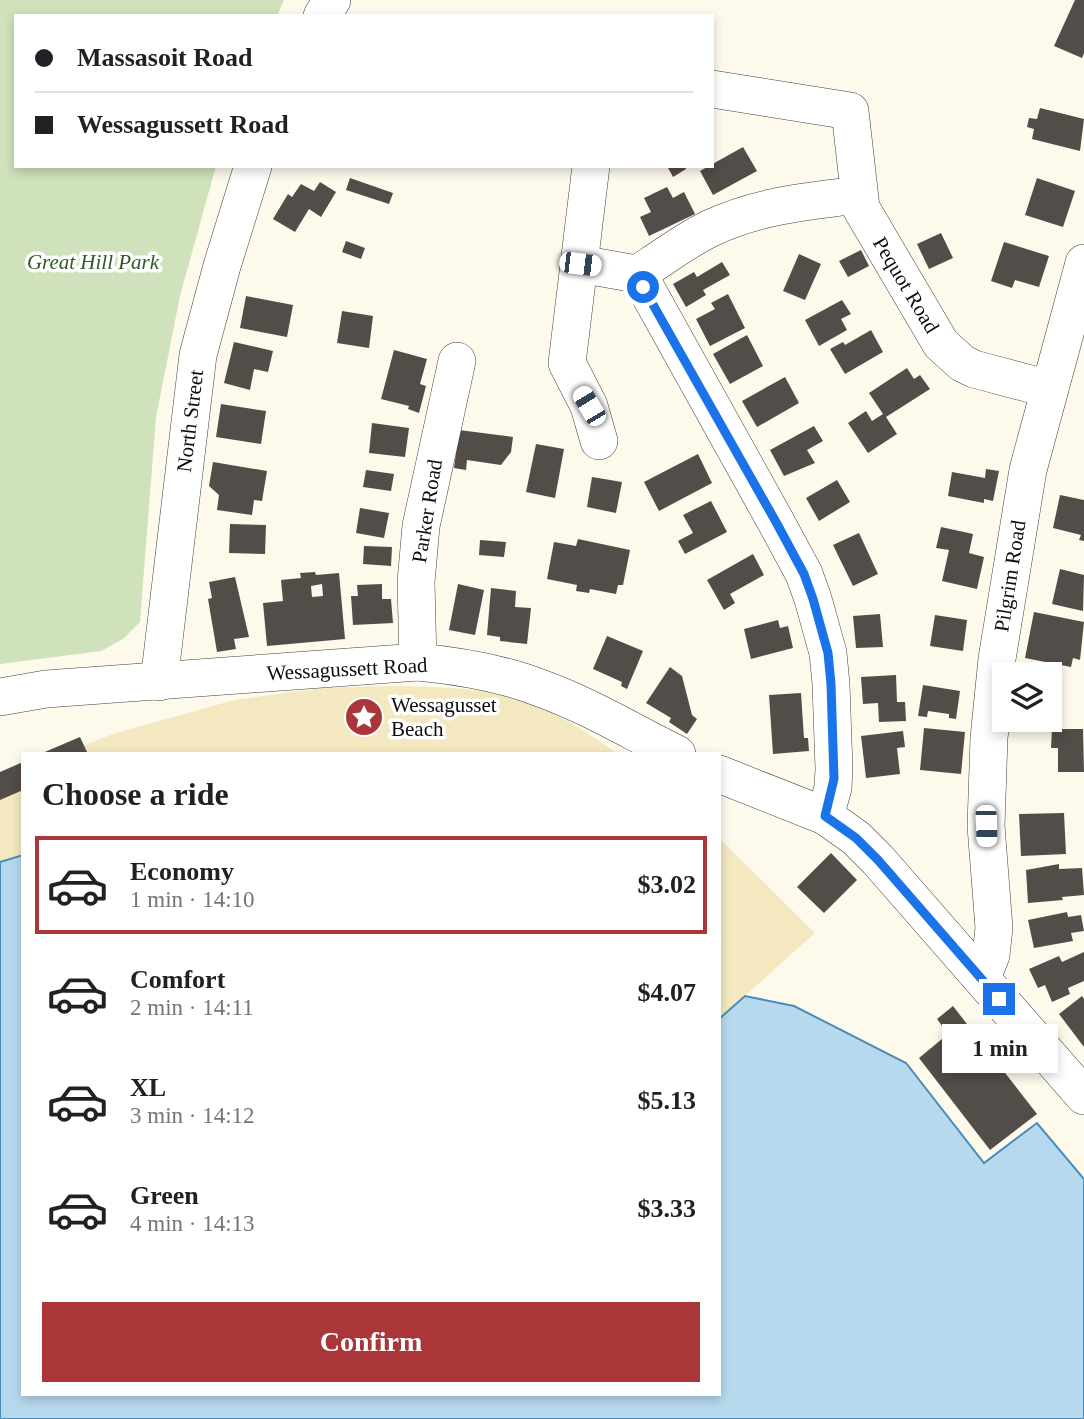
<!DOCTYPE html>
<html lang="en">
<head>
<meta charset="utf-8">
<style>
	body { margin:0; font-family:"Times New Roman",serif; background:#f2f2f2; color:#202124; height:100vh; display:flex; flex-direction:column; font-size:26px; white-space:nowrap }
	* { box-sizing:border-box; margin:0 }
	p { font-size:23px; color:#757577 }
	.icon { flex:none; width:38px; height:38px; fill:none; stroke:currentColor; stroke-width:2; stroke-linecap:round; stroke-linejoin:round }
	.map { position:relative; flex:1; overflow:hidden }
	.details { position:absolute; left:21px; top:752px; width:700px; height:644px; display:flex; flex-direction:column; background:#fff; border-radius:0px; box-shadow:0 4px 10px #0003 }
	.details>* { flex:none }
	.hud { position:absolute; left:14px; top:14px; width:700px; height:154px; border-radius:0px; box-shadow:0 4px 10px #0003; display:grid; align-content:center; height:154px; padding:0 21px; background:#fff }
	.fabs { position:absolute; left:992px; top:662px; display:grid; gap:14px }
	.fabs a { display:grid; place-items:center; width:70px; height:70px; border-radius:0px; background:#fff; box-shadow:0 4px 10px #0003; font-size:35px }
	.end { position:absolute; width:32px; height:32px; margin:-16px; border:9px solid #1a73e8; background:#fff; box-shadow:0 0 0 4px #fff }
	.from { border-radius:50% }
	.bubble { position:absolute; height:49px; border-radius:0px; background:#fff; box-shadow:0 4px 10px #0003; font-size:23px; font-weight:700; line-height:49px; text-align:center }
	.car { position:absolute; width:21px; height:42px; margin:-21px -10px; border-radius:9px; box-shadow:0 0 5px 2px #0007; background:linear-gradient(#fff 24%,#345 0 40%,#fff 0 76%,#345 0 86%,#fff 0) }
	.hud b { display:flex; align-items:center; gap:24px; height:66px; font-size:26px }
	.hud b+b { border-top:2px solid #e0e0e0 }
	.hud i { width:18px; height:18px; background:#202124 }
	ul { padding:0; list-style:none }
	li { display:flex; align-items:center; gap:21px; height:98px; margin:0 14px 10px; padding:0 7px; border:4px solid transparent; border-radius:0px }
	li div { flex:1 }
	li b { display:block; font-size:26px }
	li em { font-style:normal; font-weight:700 }
	li.on { border-color:#aa363a }
	li>.icon { width:63px; height:63px; stroke-width:1.5 }
	h2 { padding:0 21px; font-size:32px; line-height:84px }
	.primary-button { display:flex; gap:14px; margin-top:auto; padding:14px 21px }
	.primary-button a { flex:1; height:80px; border-radius:0px; background:#aa363a; color:#fff; font-size:28px; font-weight:700; line-height:80px; text-align:center }
	.map>svg:first-child { display:block }
</style>
</head>
<body>
<div class="map">
<svg width="1084" height="1419" viewBox="0 0 1084 1419">
	<rect width="100%" height="100%" fill="#fdfaec"/>
	<path fill="#cfe2bb" d="M0,0H284L277,16H16V166H216L180,296L156,417L140,622L123,639L101,651L0,664Z"/>
	<g fill="#f3e8bf">
		<path d="M392,686C433,687 487,687 525,701C558,713 590,734 618,754H63L113,734L234,700L321,688Z"/>
		<path d="M23,771V855L0,862V780Z"/>
		<path d="M719,838L815,933L719,1019Z"/>
	</g>
	<path fill="#b7d9ee" stroke="#488cbb" stroke-width="2" d="M23,855V1395H719V1019L745,996L794,1006L906,1063L984,1163L1037,1123L1084,1179V1419H0V862Z"/>
	<g fill="#534d49" fill-rule="evenodd">
		<path d="M1075,0H1084V53L1082,58L1054,46Z"/>
		<path d="M1040,108L1084,119L1080,151L1032,139L1034,129L1027,127L1029,118L1037,119Z"/>
		<path d="M743,147L757,171L713,195L700,171Z"/>
		<path d="M667,166H685L686,169L673,177Z"/>
		<path d="M350,178L393,193L389,204L346,190Z"/>
		<path d="M1037,178L1075,191L1063,227L1025,215Z"/>
		<path d="M320,182L336,192L321,217L309,209L295,232L273,219L288,194L292,197L301,184L314,191Z"/>
		<path d="M667,187L673,198L684,192L695,214L649,236L640,217L651,212L644,198Z"/>
		<path d="M941,233L953,258L929,269L917,244Z"/>
		<path d="M346,241L365,248L361,259L342,252Z"/>
		<path d="M1004,242L1049,256L1039,287L1015,280L1012,288L991,281Z"/>
		<path d="M861,250L869,266L848,277L839,261Z"/>
		<path d="M799,254L821,264L805,300L783,291Z"/>
		<path d="M722,262L730,275L703,290L706,295L686,307L673,284L694,272L697,277Z"/>
		<path d="M728,294L745,328L710,346L696,319L715,309L711,303Z"/>
		<path d="M246,296L293,305L287,337L240,328Z"/>
		<path d="M842,300L851,314L841,319L847,330L819,346L805,320Z"/>
		<path d="M342,311L373,316L369,348L337,343Z"/>
		<path d="M871,330L883,352L845,374L830,349L843,342L845,345Z"/>
		<path d="M747,335L763,366L730,384L713,354Z"/>
		<path d="M234,342L273,351L268,372L254,369L250,390L224,383Z"/>
		<path d="M394,350L427,359L420,384L426,386L419,413L408,409L409,406L381,399Z"/>
		<path d="M907,368L914,379L920,375L930,389L886,417L897,434L868,453L848,423L866,411L872,421L883,414L869,393Z"/>
		<path d="M785,377L799,403L757,427L742,401Z"/>
		<path d="M221,404L266,411L261,444L216,437Z"/>
		<path d="M372,423L409,428L405,457L369,453Z"/>
		<path d="M814,426L823,441L807,450L815,463L784,476L770,450Z"/>
		<path d="M459,430L513,437L511,452L501,465L467,460L466,470L454,468Z"/>
		<path d="M536,444L564,449L555,498L526,492Z"/>
		<path d="M698,454L712,483L659,511L644,482Z"/>
		<path d="M213,462L267,471L262,501L254,500L252,515L217,510L219,495L209,486Z"/>
		<path d="M986,469L999,471L993,501L984,499V503L948,496L952,472L985,478Z"/>
		<path d="M366,470L394,474L391,491L363,487Z"/>
		<path d="M592,477L622,482L616,513L587,507Z"/>
		<path d="M837,480L850,502L819,521L806,498Z"/>
		<path d="M1060,495L1084,500V541L1079,540L1081,535L1053,528Z"/>
		<path d="M711,501L727,532L685,554L678,541L693,533L683,515Z"/>
		<path d="M360,508L389,513L384,538L356,533Z"/>
		<path d="M230,524L266,525L265,554L229,553Z"/>
		<path d="M941,527L973,534L969,553L984,557L977,589L942,581L949,550L936,548Z"/>
		<path d="M859,533L878,574L853,586L833,545Z"/>
		<path d="M578,539L630,550L623,585H618L616,594L590,589L589,593L576,591L577,585L547,579L554,542L576,546Z"/>
		<path d="M480,540L506,542L504,557L479,555Z"/>
		<path d="M364,546L392,547L391,566L363,564Z"/>
		<path d="M753,554L764,575L730,594L735,603L724,610L707,580Z"/>
		<path d="M1060,569L1084,575L1083,611L1052,604Z"/>
		<path d="M315,572L316,575L339,573L345,639L267,646L263,603L283,601L281,580L301,578L300,573ZM322,584L323,596L312,597L311,586Z"/>
		<path d="M235,577L249,637L234,639L236,649L217,652L208,599L212,598L209,582Z"/>
		<path d="M382,584V599H391L393,623L353,625L351,596H358L357,585Z"/>
		<path d="M458,584L484,590L475,635L449,630Z"/>
		<path d="M491,588L516,591L515,607L531,608L527,644L500,641V637L487,635Z"/>
		<path d="M1034,612L1084,622L1080,660L1073,658L1071,667L1025,658Z"/>
		<path d="M880,614L883,647L856,648L853,616Z"/>
		<path d="M935,615L967,620L963,651L930,646Z"/>
		<path d="M778,620L780,628L788,626L793,648L751,659L744,629Z"/>
		<path d="M607,636L643,651L627,689L621,686L622,682L593,669Z"/>
		<path d="M670,667L682,676L692,715L697,719L687,734L669,722L671,718L646,703Z"/>
		<path d="M896,675L897,702H905L906,721L879,722L878,703L863,704L861,677Z"/>
		<path d="M923,685L960,691L956,719L949,718V714L928,711L927,717L918,716Z"/>
		<path d="M801,693L804,738H808L809,751L773,754L769,695Z"/>
		<path d="M924,728L965,732L961,774L920,770Z"/>
		<path d="M1052,729H1083L1084,772H1058V748H1051Z"/>
		<path d="M903,731L905,747L897,748L900,774L866,778L861,736Z"/>
		<path d="M80,737L88,754H40Z"/>
		<path d="M23,762V790L0,800V772Z"/>
		<path d="M1064,813L1066,854L1021,856L1019,814Z"/>
		<path d="M831,853L857,880L824,913L797,887Z"/>
		<path d="M1059,864V869L1082,868L1084,895L1062,897L1063,900L1028,903L1026,870Z"/>
		<path d="M1067,912L1068,917L1081,915L1084,931L1071,933L1073,941L1034,948L1028,920Z"/>
		<path d="M1084,952V981L1068,988L1070,994L1052,1002L1045,985L1038,988L1029,969L1059,956L1062,962Z"/>
		<path d="M1082,996L1084,999V1047L1059,1014Z"/>
		<path d="M953,1006L1037,1114L990,1150L919,1058L948,1034L937,1019Z"/>
	</g>
	<g fill="none" stroke-linecap="round" stroke-linejoin="round">
		<defs>
			<g id="minor">
				<path d="M322,16L332,0"/>
				<path d="M712,89L850,111L861,208L941,344L962,363L974,369L1049,389"/>
				<path d="M591,166L567,363L589,406L599,441"/>
				<path d="M580,264L642,275"/>
				<path d="M418,662L416,582L421,526L457,361"/>
				<path d="M159,682L198,355L222,266L253,166"/>
				<path d="M0,697L46,689L418,662C459,666 502,673 540,688C588,705 632,732 677,754"/>
				<path d="M719,774L825,816L856,838L878,860L1084,1096"/>
				<path d="M825,816L833,788L834,769L831,684L828,653L813,599L804,574L776,522L642,281L645,269L651,265C671,252 690,238 711,228C758,206 807,201 858,195"/>
				<path d="M982,978L991,955L994,928L986,826L989,738L997,659L1028,470L1084,263"/>
			</g>
		</defs>
		<use href="#minor" stroke="#3f3f3f" stroke-width="38"/>
		<use href="#minor" stroke="#fff" stroke-width="37"/>
	</g>
	<g fill="none" stroke-linecap="round" stroke-linejoin="round">
		<path stroke="#1a73e8" stroke-width="9" d="M643,287L776,522L804,574L813,599L828,653L831,684L834,779L825,816L856,838L878,860L999,999"/>
	</g>
	<defs>
		<symbol id="sight-disc" viewBox="-11 -11 22 22"><circle r="9.5" fill="#aa363a" stroke="#fff"/><path d="M0-6L1.8-2.2L6-1.7L2.9 1.2L3.7 5.4L0 3.3L-3.7 5.4L-2.9 1.2L-6-1.7L-1.8-2.2Z" fill="#fff"/></symbol>
	</defs>
	<g fill-rule="evenodd">
		<use href="#sight-disc" x="342" y="695" width="44" height="44"/>
	</g>
	<g text-anchor="middle" stroke-width="7" stroke-linejoin="round" paint-order="stroke">
		<g font-size="21" font-style="italic" fill="#2f5a25" stroke="#fff">
			<text x="93" y="269">Great Hill Park</text>
		</g>
		<g font-size="21" fill="#0c0c0c" stroke="#fff">
			<text transform="translate(906 285) rotate(59)" y="7">Pequot Road</text>
			<text transform="translate(190 421) rotate(-83)" y="7">North Street</text>
			<text transform="translate(427 511) rotate(-81)" y="7">Parker Road</text>
			<text transform="translate(1010 576) rotate(-81)" y="7">Pilgrim Road</text>
			<text transform="translate(347 669) rotate(-3)" y="7">Wessagussett Road</text>
		</g>
		<g font-size="21" fill="#0c0c0c" stroke="#fff" text-anchor="start">
			<text x="391" y="712">Wessagusset<tspan x="391" dy="24">Beach</tspan></text>
		</g>
	</g>
</svg>
<div class="fabs">
<a><svg class="icon" aria-label="layers" viewBox="0 0 24 24"><path d="M12 4l9 5-9 5-9-5zM3 14l9 5 9-5"/></svg></a>
</div>
<i class="end from" style="left:643px;top:287px"></i>
<i class="end" style="left:999px;top:999px"></i>
<div class="bubble" style="left:942px;top:1024px;width:116px">1 min</div>
<i class="car" style="left:580px;top:264px;rotate:97deg"></i>
<i class="car" style="left:589px;top:406px;rotate:329deg"></i>
<i class="car" style="left:986px;top:826px;rotate:178deg"></i>
<div class="hud">
<b><i class="from"></i>Massasoit Road</b>
<b><i></i>Wessagussett Road</b>
</div>
<section class="details">
<h2>Choose a ride</h2>
<ul>
<li class="on"><svg class="icon" aria-label="car" viewBox="0 0 24 24"><path d="M5 17H2v-5l4-1 3-4h7l3 4 3 1v5h-3M9 17h6M6 11h13"/><circle cx="7" cy="17" r="2"/><circle cx="17" cy="17" r="2"/></svg><div><b>Economy</b><p>1 min · 14:10</p></div><em>$3.02</em></li>
<li><svg class="icon" aria-label="car" viewBox="0 0 24 24"><path d="M5 17H2v-5l4-1 3-4h7l3 4 3 1v5h-3M9 17h6M6 11h13"/><circle cx="7" cy="17" r="2"/><circle cx="17" cy="17" r="2"/></svg><div><b>Comfort</b><p>2 min · 14:11</p></div><em>$4.07</em></li>
<li><svg class="icon" aria-label="car" viewBox="0 0 24 24"><path d="M5 17H2v-5l4-1 3-4h7l3 4 3 1v5h-3M9 17h6M6 11h13"/><circle cx="7" cy="17" r="2"/><circle cx="17" cy="17" r="2"/></svg><div><b>XL</b><p>3 min · 14:12</p></div><em>$5.13</em></li>
<li><svg class="icon" aria-label="car" viewBox="0 0 24 24"><path d="M5 17H2v-5l4-1 3-4h7l3 4 3 1v5h-3M9 17h6M6 11h13"/><circle cx="7" cy="17" r="2"/><circle cx="17" cy="17" r="2"/></svg><div><b>Green</b><p>4 min · 14:13</p></div><em>$3.33</em></li>
</ul>
<div class="primary-button"><a>Confirm</a></div>
</section>
</div>
</body>
</html>
